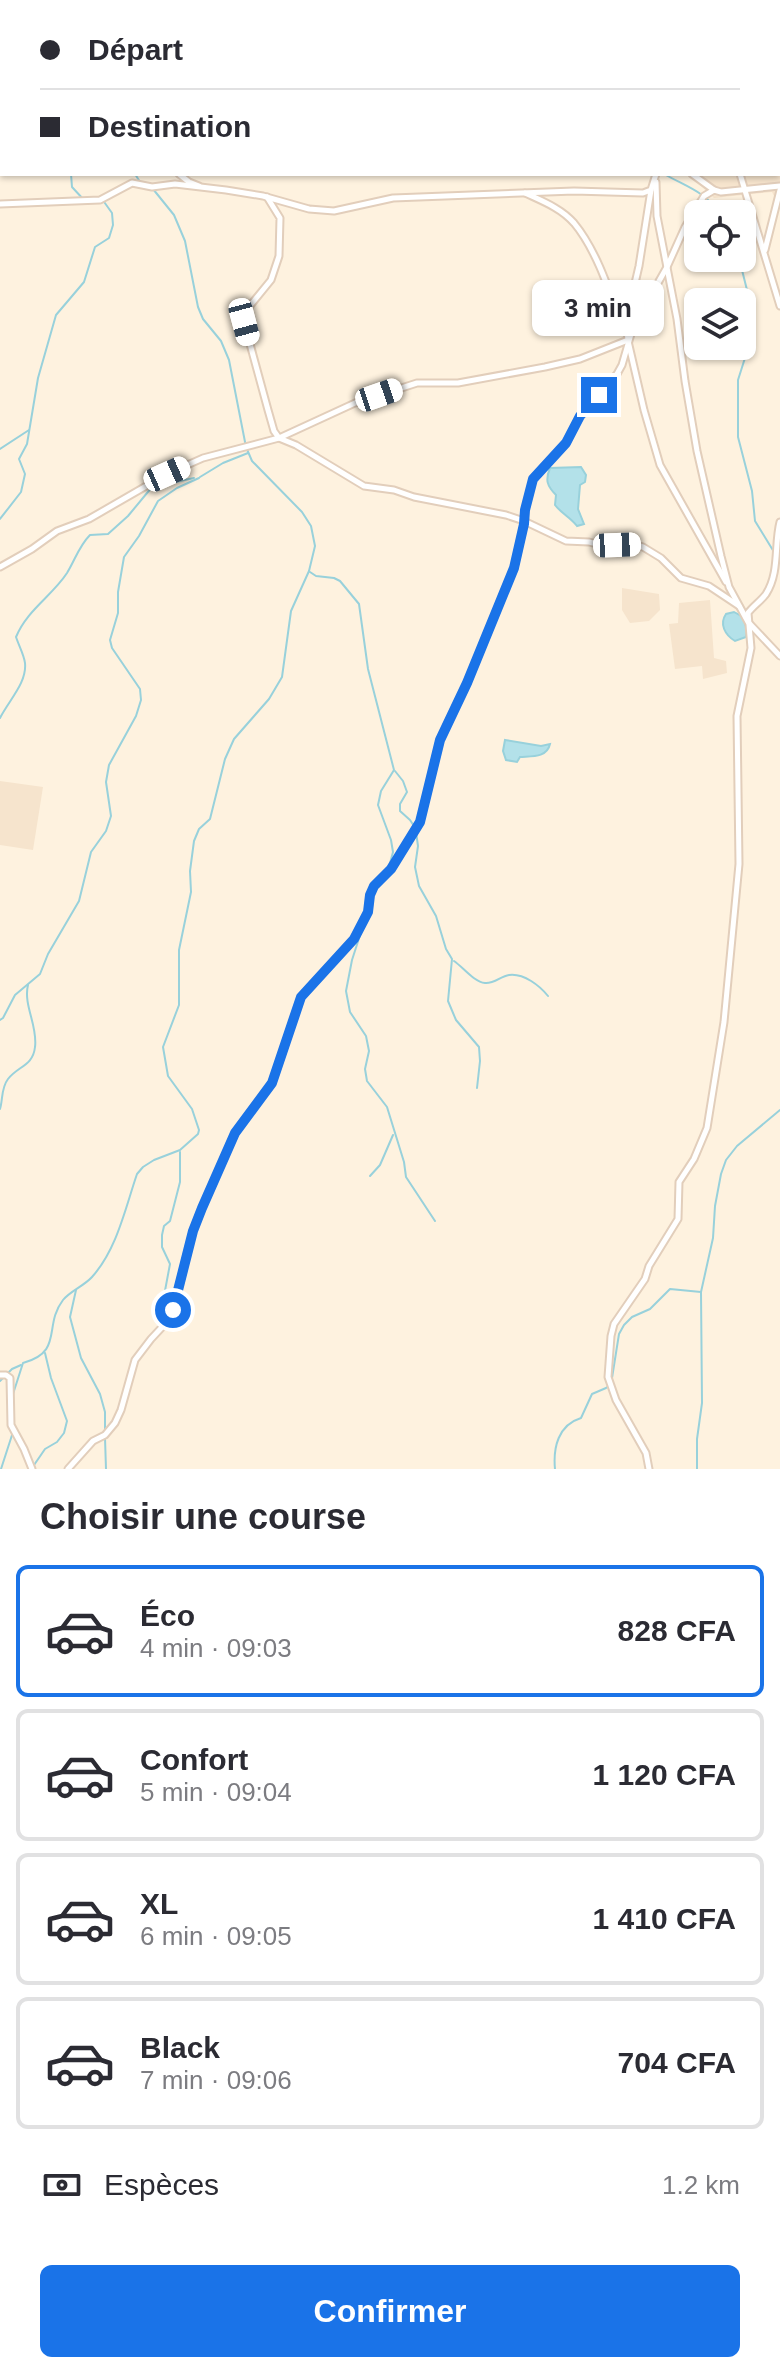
<!DOCTYPE html>
<html lang="fr">
<head>
<meta charset="utf-8">
<style>
	body { margin:0; font-family:Arial,sans-serif; background:#f7f7f7; color:#2b2b33; height:100vh; display:flex; flex-direction:column; font-size:30px; white-space:nowrap }
	* { box-sizing:border-box; margin:0 }
	p { font-size:26px; color:#7c7c81 }
	.icon { flex:none; width:44px; height:44px; fill:none; stroke:currentColor; stroke-width:2; stroke-linecap:round; stroke-linejoin:round }
	.map { position:relative; height:1469px; overflow:hidden }
	.sheet { display:flex; flex-direction:column; background:#fff; flex:1 }
	.sheet>* { flex:none }
	.guide { position:absolute; left:0px; top:0px; width:780px; height:176px; box-shadow:0 2px 6px #0004; display:grid; align-content:center; height:176px; padding:0 40px; background:#fff }
	.buttons { position:absolute; left:684px; top:200px; display:grid; gap:16px }
	.buttons a { display:grid; place-items:center; width:72px; height:72px; border-radius:12px; background:#fff; box-shadow:0 2px 6px #0004; font-size:40px }
	.end { position:absolute; width:36px; height:36px; margin:-18px; border:10px solid #1a73e8; background:#fff; box-shadow:0 0 0 4px #fff }
	.from { border-radius:50% }
	.bubble { position:absolute; height:56px; border-radius:12px; background:#fff; box-shadow:0 2px 6px #0004; font-size:26px; font-weight:700; line-height:56px; text-align:center }
	.car { position:absolute; width:24px; height:48px; margin:-24px -12px; border-radius:10px; box-shadow:0 0 6px 2px #0007; background:linear-gradient(#fff 24%,#345 0 40%,#fff 0 76%,#345 0 86%,#fff 0) }
	.guide b { display:flex; align-items:center; gap:28px; height:76px; font-size:30px }
	.guide b+b { border-top:2px solid #e1e1e2 }
	.guide i { width:20px; height:20px; background:#2b2b33 }
	ul { padding:0; list-style:none }
	li { display:flex; align-items:center; gap:24px; height:132px; margin:0 16px 12px; padding:0 24px; border:4px solid #e1e1e2; border-radius:12px }
	li div { flex:1 }
	li b { display:block; font-size:30px }
	li em { font-style:normal; font-weight:700 }
	li.current { border-color:#1a73e8 }
	li>.icon { width:72px; height:72px; stroke-width:1.5 }
	h2 { padding:0 40px; font-size:36px; line-height:96px }
	.pay { display:flex; align-items:center; gap:20px; height:88px; padding:0 40px; font-size:30px }
	.pay p { margin-inline-start:auto }
	.cta { display:flex; gap:16px; margin-top:auto; padding:16px 40px }
	.cta a { flex:1; height:92px; border-radius:12px; background:#1a73e8; color:#fff; font-size:32px; font-weight:700; line-height:92px; text-align:center }
	.map>svg:first-child { display:block }
</style>
</head>
<body>
<div class="map">
<svg width="780" height="1469" viewBox="0 0 780 1469">
	<rect width="100%" height="100%" fill="#fef2df"/>
	<g fill="#f6e4cd">
		<path d="M631,0H780V203L778,204L772,192L714,198L688,174H778V2H631Z"/>
		<path d="M622,588L659,594L660,610L649,621L630,623L622,610Z"/>
		<path d="M710,600L714,658L726,661L727,673L703,679L702,666L675,669L669,624L678,623L679,603Z"/>
		<path d="M0,781L43,787L33,850L0,845Z"/>
	</g>
	<g fill="#b3e1e9" stroke="#98d1db" stroke-width="2">
		<path d="M581,467L586,475L585,482L580,485L578,509L584,524L577,526C570,517 562,514 555,505L556,495C547,486 545,480 550,468Z"/>
		<path d="M734,612L743,617L747,630L746,637L735,641C725,635 719,624 726,614Z"/>
		<path d="M505,740L541,746L550,744C547,758 531,756 520,757L517,762L506,760L503,751Z"/>
	</g>
	<g fill="none" stroke-linecap="round" stroke-linejoin="round">
		<g stroke="#98d1db" stroke-width="2">
			<path d="M166,0L167,2"/>
			<path d="M282,0L283,2"/>
			<path d="M353,0V2"/>
			<path d="M510,0L512,2"/>
			<path d="M0,46L2,45"/>
			<path d="M71,174L72,187L84,200"/>
			<path d="M135,174L140,182"/>
			<path d="M664,174C689,188 702,190 721,214"/>
			<path d="M739,258L750,302L752,324L751,339L738,380V437L752,491L755,521L774,552"/>
			<path d="M0,449L29,430"/>
			<path d="M200,477L223,463L248,453"/>
			<path d="M0,519L21,492L25,474L19,459L27,444L38,378L56,315L84,282L95,247L109,238L113,225L112,213L102,199"/>
			<path d="M310,572L316,576L334,578L340,581L359,604L368,669L394,770L381,791L378,805L391,840L393,852L389,867L371,884L364,915"/>
			<path d="M0,718C9,700 27,683 25,663C24,655 19,646 16,637C27,610 52,596 67,573C75,560 79,546 90,535L108,534L128,516L152,487L194,478"/>
			<path d="M395,771L403,781L407,792L400,804V811L410,820L414,826"/>
			<path d="M416,832L418,846L415,867L419,886L436,916L446,949L452,959L448,1001L456,1020L479,1047L480,1061L477,1088"/>
			<path d="M362,929L352,960L346,991L350,1012L366,1036L369,1051L365,1069L367,1081L387,1107L404,1162L406,1177L435,1221"/>
			<path d="M454,961C463,967 474,982 485,983C494,984 501,976 509,975C524,973 540,986 548,996"/>
			<path d="M0,1020L3,1018L15,995L40,974L48,954L79,901L91,852L106,831L111,816L106,782L109,765L136,716L141,700L140,689L112,648L110,640L118,613V592L124,557L139,536L158,501L177,488L199,478"/>
			<path d="M0,1109C3,1099 1,1088 8,1079C18,1066 33,1066 35,1047C38,1026 23,1005 28,985"/>
			<path d="M370,1176L380,1165L393,1135"/>
			<path d="M76,1290L70,1317L81,1358L100,1394L105,1412V1432"/>
			<path d="M164,1296L170,1264L162,1247V1235L164,1226L170,1221L180,1182V1152"/>
			<path d="M612,1378L619,1334L624,1325L632,1317L650,1309L670,1289L701,1292"/>
			<path d="M0,1381L12,1369L21,1365"/>
			<path d="M13,1394L23,1363C64,1352 43,1326 63,1300C70,1291 84,1286 92,1277C117,1249 125,1209 137,1174L143,1167L154,1160L180,1150L198,1134L199,1130L192,1109L168,1076L163,1047L179,1005V950L191,892L190,871L194,841L199,829L210,819L225,759L234,739L269,699L282,677L291,611L309,571L315,546L311,526L302,512L252,461L246,447L229,360L221,341L203,319L198,307L185,241L174,215L153,189"/>
			<path d="M13,1413L14,1426"/>
			<path d="M105,1438L106,1469"/>
			<path d="M32,1468L45,1449L57,1442L64,1433L67,1421L51,1378L45,1353"/>
			<path d="M1,1469L13,1432"/>
			<path d="M555,1469C553,1448 558,1425 581,1418L592,1394L606,1388L610,1385"/>
			<path d="M697,1469V1439L702,1403L701,1292L713,1238L715,1206L721,1174L726,1160L737,1146L780,1110"/>
		</g>
		<defs>
			<g id="minor">
				<path d="M683,0V2"/>
				<path d="M706,0L707,2"/>
				<path d="M749,0L750,2"/>
				<path d="M52,2V0"/>
				<path d="M654,2V0"/>
				<path d="M665,2L679,0"/>
				<path d="M778,19H780"/>
				<path d="M778,40L780,39"/>
				<path d="M778,76H780"/>
				<path d="M778,95H780"/>
				<path d="M778,139L780,156"/>
				<path d="M179,174L189,182L199,186"/>
				<path d="M692,174L714,190"/>
				<path d="M740,174L780,306"/>
				<path d="M656,182L657,216L677,319L685,381L697,451L721,556L729,587L748,622L780,656"/>
				<path d="M525,193C542,201 561,208 574,223C598,252 611,296 624,332"/>
				<path d="M267,197L280,218L279,256L271,280L249,307L244,322L268,410L274,431L279,438L296,445L364,486L394,490L414,497L506,515L524,521L566,541L589,542L605,546L633,544L643,547L661,558L681,578L709,586L739,606"/>
				<path d="M0,204L100,200L132,183L152,187L175,184L226,190L263,196L309,209L334,211L393,198L574,191L643,193L651,190L656,174"/>
				<path d="M765,250L780,190"/>
				<path d="M628,341L644,410L660,465L726,582"/>
				<path d="M0,567L32,549L57,531L89,519L167,474L203,458L279,438L355,403L417,383H458L545,367L580,359L628,340L626,322L639,266L651,190"/>
				<path d="M0,1375H6L10,1378L11,1425L24,1449L32,1469"/>
				<path d="M68,1469L93,1441L105,1435L115,1423L121,1410L135,1360L151,1339L165,1324L173,1310L193,1231L202,1208L235,1133L272,1083L301,997L354,939L368,912L370,895L374,886L391,869L420,822L440,740L467,683L514,568L524,524L525,510L533,479L566,443L580,416L617,374L622,365L633,327L667,267L685,227L704,196L714,190L721,192L780,186"/>
				<path d="M649,1469L646,1453L616,1400L608,1377L611,1336L614,1324L645,1279L649,1266L678,1219L679,1182L694,1159L707,1128L724,1022L739,864L737,716L751,648L748,613C753,606 761,601 766,594C780,572 774,545 780,522"/>
			</g>
		</defs>
		<use href="#minor" stroke="#e2cebb" stroke-width="9"/>
		<use href="#minor" stroke="#fff" stroke-width="5"/>
	</g>
	<g fill="none" stroke-linecap="round" stroke-linejoin="round">
		<path stroke="#1a73e8" stroke-width="10" d="M173,1310L193,1231L202,1208L235,1133L272,1083L301,997L354,939L368,912L370,895L374,886L391,869L420,822L440,740L467,683L514,568L524,524L525,510L533,479L566,443L580,416L599,395"/>
	</g>
</svg>
<div class="buttons">
<a><svg class="icon" aria-label="locate" viewBox="0 0 24 24"><circle cx="12" cy="12" r="6"/><path d="M12 2v4M12 18v4M2 12h4M18 12h4"/></svg></a>
<a><svg class="icon" aria-label="layers" viewBox="0 0 24 24"><path d="M12 4l9 5-9 5-9-5zM3 14l9 5 9-5"/></svg></a>
</div>
<i class="end from" style="left:173px;top:1310px"></i>
<i class="end" style="left:599px;top:395px"></i>
<div class="bubble" style="left:532px;top:280px;width:132px">3 min</div>
<i class="car" style="left:244px;top:322px;rotate:165deg"></i>
<i class="car" style="left:379px;top:395px;rotate:71deg"></i>
<i class="car" style="left:167px;top:474px;rotate:66deg"></i>
<i class="car" style="left:617px;top:545px;rotate:88deg"></i>
<div class="guide">
<b><i class="from"></i>Départ</b>
<b><i></i>Destination</b>
</div>
</div>
<section class="sheet">
<h2>Choisir une course</h2>
<ul>
<li class="current"><svg class="icon" aria-label="car" viewBox="0 0 24 24"><path d="M5 17H2v-5l4-1 3-4h7l3 4 3 1v5h-3M9 17h6M6 11h13"/><circle cx="7" cy="17" r="2"/><circle cx="17" cy="17" r="2"/></svg><div><b>Éco</b><p>4 min · 09:03</p></div><em>828 CFA</em></li>
<li><svg class="icon" aria-label="car" viewBox="0 0 24 24"><path d="M5 17H2v-5l4-1 3-4h7l3 4 3 1v5h-3M9 17h6M6 11h13"/><circle cx="7" cy="17" r="2"/><circle cx="17" cy="17" r="2"/></svg><div><b>Confort</b><p>5 min · 09:04</p></div><em>1 120 CFA</em></li>
<li><svg class="icon" aria-label="car" viewBox="0 0 24 24"><path d="M5 17H2v-5l4-1 3-4h7l3 4 3 1v5h-3M9 17h6M6 11h13"/><circle cx="7" cy="17" r="2"/><circle cx="17" cy="17" r="2"/></svg><div><b>XL</b><p>6 min · 09:05</p></div><em>1 410 CFA</em></li>
<li><svg class="icon" aria-label="car" viewBox="0 0 24 24"><path d="M5 17H2v-5l4-1 3-4h7l3 4 3 1v5h-3M9 17h6M6 11h13"/><circle cx="7" cy="17" r="2"/><circle cx="17" cy="17" r="2"/></svg><div><b>Black</b><p>7 min · 09:06</p></div><em>704 CFA</em></li>
</ul>
<div class="pay"><svg class="icon" aria-label="cash" viewBox="0 0 24 24"><path d="M3 7h18v10H3z"/><circle cx="12" cy="12" r="2"/></svg>Espèces<p>1.2 km</p></div>
<div class="cta"><a>Confirmer</a></div>
</section>
</body>
</html>
